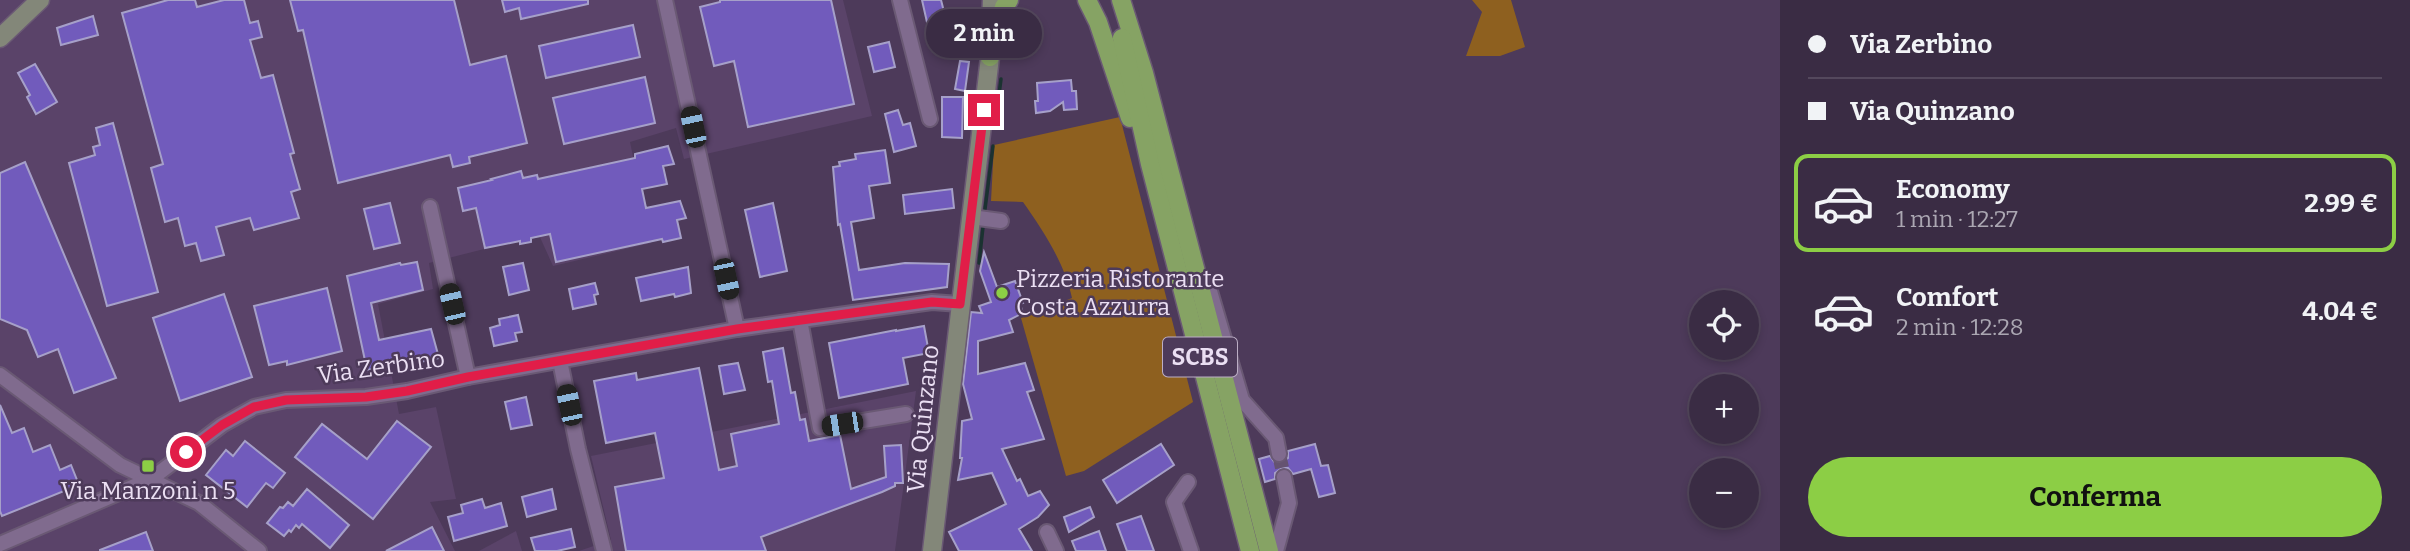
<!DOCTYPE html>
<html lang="it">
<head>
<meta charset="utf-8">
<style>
	body { margin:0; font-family:Bitter,serif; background:#41344b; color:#f1f3f6; height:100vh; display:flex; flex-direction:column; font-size:26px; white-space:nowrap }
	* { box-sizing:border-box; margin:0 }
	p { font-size:23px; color:#aba7b2 }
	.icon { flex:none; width:38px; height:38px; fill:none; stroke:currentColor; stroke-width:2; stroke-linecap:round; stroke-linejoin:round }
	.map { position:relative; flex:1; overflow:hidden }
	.side { display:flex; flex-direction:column; background:#3a2c44; width:630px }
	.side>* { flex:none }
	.hud { display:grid; align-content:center; height:154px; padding:0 28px; background:#3a2c44 }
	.buttons { position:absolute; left:1689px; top:290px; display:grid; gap:14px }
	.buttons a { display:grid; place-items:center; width:70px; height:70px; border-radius:50%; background:#3a2c44; box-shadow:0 4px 10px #0003,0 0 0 2px #54485d; font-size:35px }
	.end { position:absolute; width:32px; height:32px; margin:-16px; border:9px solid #e11d48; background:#fff; box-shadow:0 0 0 4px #fff }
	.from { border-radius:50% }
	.bubble { position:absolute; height:49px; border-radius:24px; background:#3a2c44; box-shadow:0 4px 10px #0003,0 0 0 2px #54485d; font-size:23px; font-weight:700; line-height:49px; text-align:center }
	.car { position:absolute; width:21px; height:42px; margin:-21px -10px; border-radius:9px; box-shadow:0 0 5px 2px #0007; background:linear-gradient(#222 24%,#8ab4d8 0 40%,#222 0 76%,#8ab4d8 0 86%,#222 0) }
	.hud b { display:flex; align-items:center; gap:24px; height:66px; font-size:26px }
	.hud b+b { border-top:2px solid #54485d }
	.hud i { width:18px; height:18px; background:#f1f3f6 }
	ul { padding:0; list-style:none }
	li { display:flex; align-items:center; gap:21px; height:98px; margin:0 14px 10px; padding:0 14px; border:4px solid transparent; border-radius:14px }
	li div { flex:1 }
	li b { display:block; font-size:26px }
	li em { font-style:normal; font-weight:700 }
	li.active { border-color:#8cce45 }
	li>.icon { width:63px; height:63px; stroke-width:1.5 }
	.action { display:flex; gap:14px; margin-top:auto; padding:14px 28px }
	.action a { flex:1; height:80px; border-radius:42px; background:#8cce45; color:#111; font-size:28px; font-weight:700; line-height:80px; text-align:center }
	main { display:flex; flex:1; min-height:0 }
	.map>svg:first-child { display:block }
</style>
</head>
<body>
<main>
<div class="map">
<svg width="1780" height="551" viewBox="0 0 1780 551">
	<rect width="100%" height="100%" fill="#4d3a5a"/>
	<g fill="#5a4369">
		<path d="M0,0H843L872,116L684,159L676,128L630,142L651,243L553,266L539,235L429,263L433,289L378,304L399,414L436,407L456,499L430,502L455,551H0Z"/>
		<path d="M916,391L895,551H579L611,540L591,456Z"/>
		<path d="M516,531L522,551H479Z"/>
	</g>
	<g fill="#8e601f">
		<path d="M1472,0H1511L1525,47L1500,56H1466L1482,12Z"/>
		<path d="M1120,117L1193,402L1084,471L1066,476L1021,318L1072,298C1065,264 1043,230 1023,202L991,201L994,145Z"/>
	</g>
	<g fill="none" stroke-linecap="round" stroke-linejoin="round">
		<g stroke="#1b3231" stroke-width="3.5">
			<path d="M996,118L1001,79"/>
			<path d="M985,209L993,146"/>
			<path d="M979,263L983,227"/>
		</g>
	</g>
	<g fill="#715bbc" stroke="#a6a0c9" stroke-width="2">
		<path d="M168,0H195L197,7L224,0H244L250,23L258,21L262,37L250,40L261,78L273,75L294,153L290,154L300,189L291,192L299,218L254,230L250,218L216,227L224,255L201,261L196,243L185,246L178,218L165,222L151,168L163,164L122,13Z"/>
		<path d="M290,0H454L470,65L506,56L527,143L469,157L470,163L453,167L450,155L338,183L303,30L298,31Z"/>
		<path d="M502,0H588V4L521,19L519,8L505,12Z"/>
		<path d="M720,0H831L854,104L748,127L734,61L714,66L700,7L720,2Z"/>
		<path d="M922,0H941L950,35L931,40Z"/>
		<path d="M93,16L98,35L61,45L57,28Z"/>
		<path d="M633,25L640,57L546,78L539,46Z"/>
		<path d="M889,42L895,67L874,72L868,47Z"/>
		<path d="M960,61L969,62L965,91L955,89Z"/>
		<path d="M35,64L57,102L36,114L27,97L30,95L18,73Z"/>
		<path d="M645,77L655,123L564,144L553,98Z"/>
		<path d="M1071,80L1072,91H1076L1077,109L1064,110L1063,102L1050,111L1036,113L1035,101H1038L1037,83Z"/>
		<path d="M942,97H963L962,138L942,137Z"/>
		<path d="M898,110L903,125L910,123L916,146L894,152L885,114Z"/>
		<path d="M113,123L158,292L107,306L69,163L95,155L93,147L100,145L96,128Z"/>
		<path d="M668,146L674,164L663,166L667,184L642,189L646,208L680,201L686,218L677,220L681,238L663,242L662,239L556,262L550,234L531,238V242L520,244V241L485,248L476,208L463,211L458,188L492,180L491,179L521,171L523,178L537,175L538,179L635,158V154Z"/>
		<path d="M885,150L890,183L869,186L874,218L851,222L859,270L905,263L949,264L947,287L853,300L840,224L838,225L833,167L840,166L839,162L856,159L855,154Z"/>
		<path d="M25,162L116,378L74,393L58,349L38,357L27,330L0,319V173Z"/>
		<path d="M952,189L954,208L905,214L903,195Z"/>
		<path d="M390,203L400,243L374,249L364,209Z"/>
		<path d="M773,203L787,271L760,277L745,210Z"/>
		<path d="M984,252L997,287L1015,281L1023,303L1020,304L1023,313L1009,320L1013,332L978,341V374L1025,363L1034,390L1027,392L1044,439L1002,449L1017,481L1020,479L1028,496L1040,491L1049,505L1038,517L1019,529L1032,551H959L949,532L1006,504L992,473L958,480L962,458H960L962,421L972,419L963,384L971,312L982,313L979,306L991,302L980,271Z"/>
		<path d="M417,262L423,290L371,303L379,340L431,329L439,358L420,362L419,358L367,370L347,276L400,263L401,265Z"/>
		<path d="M523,263L529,290L509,295L503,267Z"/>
		<path d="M688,267L691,293L675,297L674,294L641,301L636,278Z"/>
		<path d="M595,283L598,294L594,295L596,304L573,309L569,289Z"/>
		<path d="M327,288L342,351L287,365V361L269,365L254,306Z"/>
		<path d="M224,294L252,377L180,401L153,318Z"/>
		<path d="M518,315L522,332L515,333L517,341L494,346L490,328L500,325L499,319Z"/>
		<path d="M924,326L929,353L903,358L908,384L839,398L829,343L896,330V331Z"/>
		<path d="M783,348L791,393L795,392L800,420L805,419L809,441L840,435L851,489L886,477L884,446L901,445L903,483H895V486L882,492L761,537L766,551H626L615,487L664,478L655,433L606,443L594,381L636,373L637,380L699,368L719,470L737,466L731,434L779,424L772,381L768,382L763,352Z"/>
		<path d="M738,363L745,390L724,394L719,366Z"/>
		<path d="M526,397L532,425L511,429L505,402Z"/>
		<path d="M0,405L12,433L24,428L33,452L50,445L60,470L71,465L79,485L2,516L0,511Z"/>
		<path d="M397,421L431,447L373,519L295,457L322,424L367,459Z"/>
		<path d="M245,441L285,473L273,488L266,483L247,507L206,475L226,450L233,456Z"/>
		<path d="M1161,444L1174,465L1117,503L1103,480Z"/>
		<path d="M1315,444L1321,466L1328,465L1335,493L1319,497L1311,469L1293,474L1288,468H1282L1275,473V479L1265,482L1259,459L1270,456L1275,463H1281L1288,458V451Z"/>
		<path d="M307,489L349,525L330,548L302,524L299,528L296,525L291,532L289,530L284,536L267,523L280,507L283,508L288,502L293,506Z"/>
		<path d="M552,489L556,509L527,517L522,497Z"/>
		<path d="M482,499L485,508L501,503L507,526L454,541L448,517L463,513L461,505Z"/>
		<path d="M1090,507L1094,517L1069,532L1064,517Z"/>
		<path d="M1141,516L1154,551H1127L1117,524Z"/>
		<path d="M432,527L444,551H386Z"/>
		<path d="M571,529L575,547L557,551H535L531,538Z"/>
		<path d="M1099,531L1106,551H1076L1072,541Z"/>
		<path d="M146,532L153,551H100V550Z"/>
	</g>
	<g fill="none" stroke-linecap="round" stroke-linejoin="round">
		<path stroke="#655371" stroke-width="14" stroke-dasharray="14 7" stroke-linecap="butt" d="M1279,454L1284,477"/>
		<defs>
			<g id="street">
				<path d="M665,0L737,329"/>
				<path d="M900,0L930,119"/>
				<path d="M430,207L468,377"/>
				<path d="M971,217L1001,221"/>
				<path d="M1207,281L1242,400L1276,438L1279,454"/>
				<path d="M800,320L820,428L906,414"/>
				<path d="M560,361L578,449L604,551"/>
				<path d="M0,375L120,465L199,503L259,551"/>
				<path d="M1188,482L1174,502L1191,551"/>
				<path d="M1047,532L1056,551"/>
				<path d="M0,544L151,479L222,425L254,407L286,400L366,397L407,391L468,377L737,329L932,302L960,304"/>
				<path d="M1276,551L1289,503L1284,477"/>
			</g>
			<g id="secondary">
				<path d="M0,38L40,0"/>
				<path d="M932,551L990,57L992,0"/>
			</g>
			<g id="primary">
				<path d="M1087,0L1098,22L1130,118"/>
				<path d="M1121,0L1144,73L1269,551"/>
				<path d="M1122,38L1150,164L1250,551"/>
				<path d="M990,57L1004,7L1009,0"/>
			</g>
		</defs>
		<use href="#street" stroke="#6a5974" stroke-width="18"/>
		<use href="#secondary" stroke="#6a5974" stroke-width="21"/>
		<use href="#primary" stroke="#6a5974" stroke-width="21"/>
		<use href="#street" stroke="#806b8e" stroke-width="14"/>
		<use href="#secondary" stroke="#838779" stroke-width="18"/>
		<use href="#primary" stroke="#86a364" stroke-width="18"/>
	</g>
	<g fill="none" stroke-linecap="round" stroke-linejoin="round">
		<path stroke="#e11d48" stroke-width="9" d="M186,452L222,425L254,407L286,400L366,397L407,391L468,377L737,329L932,302L960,304L984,110"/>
	</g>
	<g fill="#8cce45" stroke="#4d3a5a" stroke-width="2.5">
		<circle cx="1002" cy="293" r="7"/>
		<rect x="141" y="459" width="14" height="14" rx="3.5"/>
	</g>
	<g text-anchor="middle" stroke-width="5" stroke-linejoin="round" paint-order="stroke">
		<rect fill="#4d3a5a" stroke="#bcaec5" stroke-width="2" x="1163" y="337.5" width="74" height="39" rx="5"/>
		<g font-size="23" font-weight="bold" fill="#ebdff3">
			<text x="1200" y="365">SCBS</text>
		</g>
		<g font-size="24" fill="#ebdff3" stroke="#4d3a5a" text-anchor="start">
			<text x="1016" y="287">Pizzeria Ristorante<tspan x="1016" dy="28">Costa Azzurra</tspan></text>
			<text x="148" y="499" text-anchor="middle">Via Manzoni n 5</text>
		</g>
		<g font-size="24" fill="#ebdff3" stroke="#4d3a5a">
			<text transform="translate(381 367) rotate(-8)" y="8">Via Zerbino</text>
			<text transform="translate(923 419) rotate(-84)" y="8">Via Quinzano</text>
		</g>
	</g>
</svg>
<div class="buttons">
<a><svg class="icon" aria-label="locate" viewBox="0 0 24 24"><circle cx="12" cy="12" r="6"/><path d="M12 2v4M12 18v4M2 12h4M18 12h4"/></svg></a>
<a>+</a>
<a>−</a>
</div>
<i class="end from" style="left:186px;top:452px"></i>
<i class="end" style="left:984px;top:110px"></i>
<div class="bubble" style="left:926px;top:9px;width:116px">2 min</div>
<i class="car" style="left:693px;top:127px;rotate:348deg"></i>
<i class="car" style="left:726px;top:279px;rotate:168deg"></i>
<i class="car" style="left:452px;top:304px;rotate:347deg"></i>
<i class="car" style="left:569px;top:405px;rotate:348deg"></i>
<i class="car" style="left:842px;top:424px;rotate:261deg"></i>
</div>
<section class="side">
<div class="hud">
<b><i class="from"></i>Via Zerbino</b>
<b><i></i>Via Quinzano</b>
</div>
<ul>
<li class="active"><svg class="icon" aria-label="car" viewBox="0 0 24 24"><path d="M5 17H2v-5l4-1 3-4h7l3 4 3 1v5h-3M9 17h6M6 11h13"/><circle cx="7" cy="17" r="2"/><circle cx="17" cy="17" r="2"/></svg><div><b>Economy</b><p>1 min · 12:27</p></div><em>2.99 €</em></li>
<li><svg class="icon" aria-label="car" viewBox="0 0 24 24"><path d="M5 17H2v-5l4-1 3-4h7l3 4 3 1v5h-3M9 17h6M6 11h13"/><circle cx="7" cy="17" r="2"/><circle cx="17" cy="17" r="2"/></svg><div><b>Comfort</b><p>2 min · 12:28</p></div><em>4.04 €</em></li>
</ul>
<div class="action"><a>Conferma</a></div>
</section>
</main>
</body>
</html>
